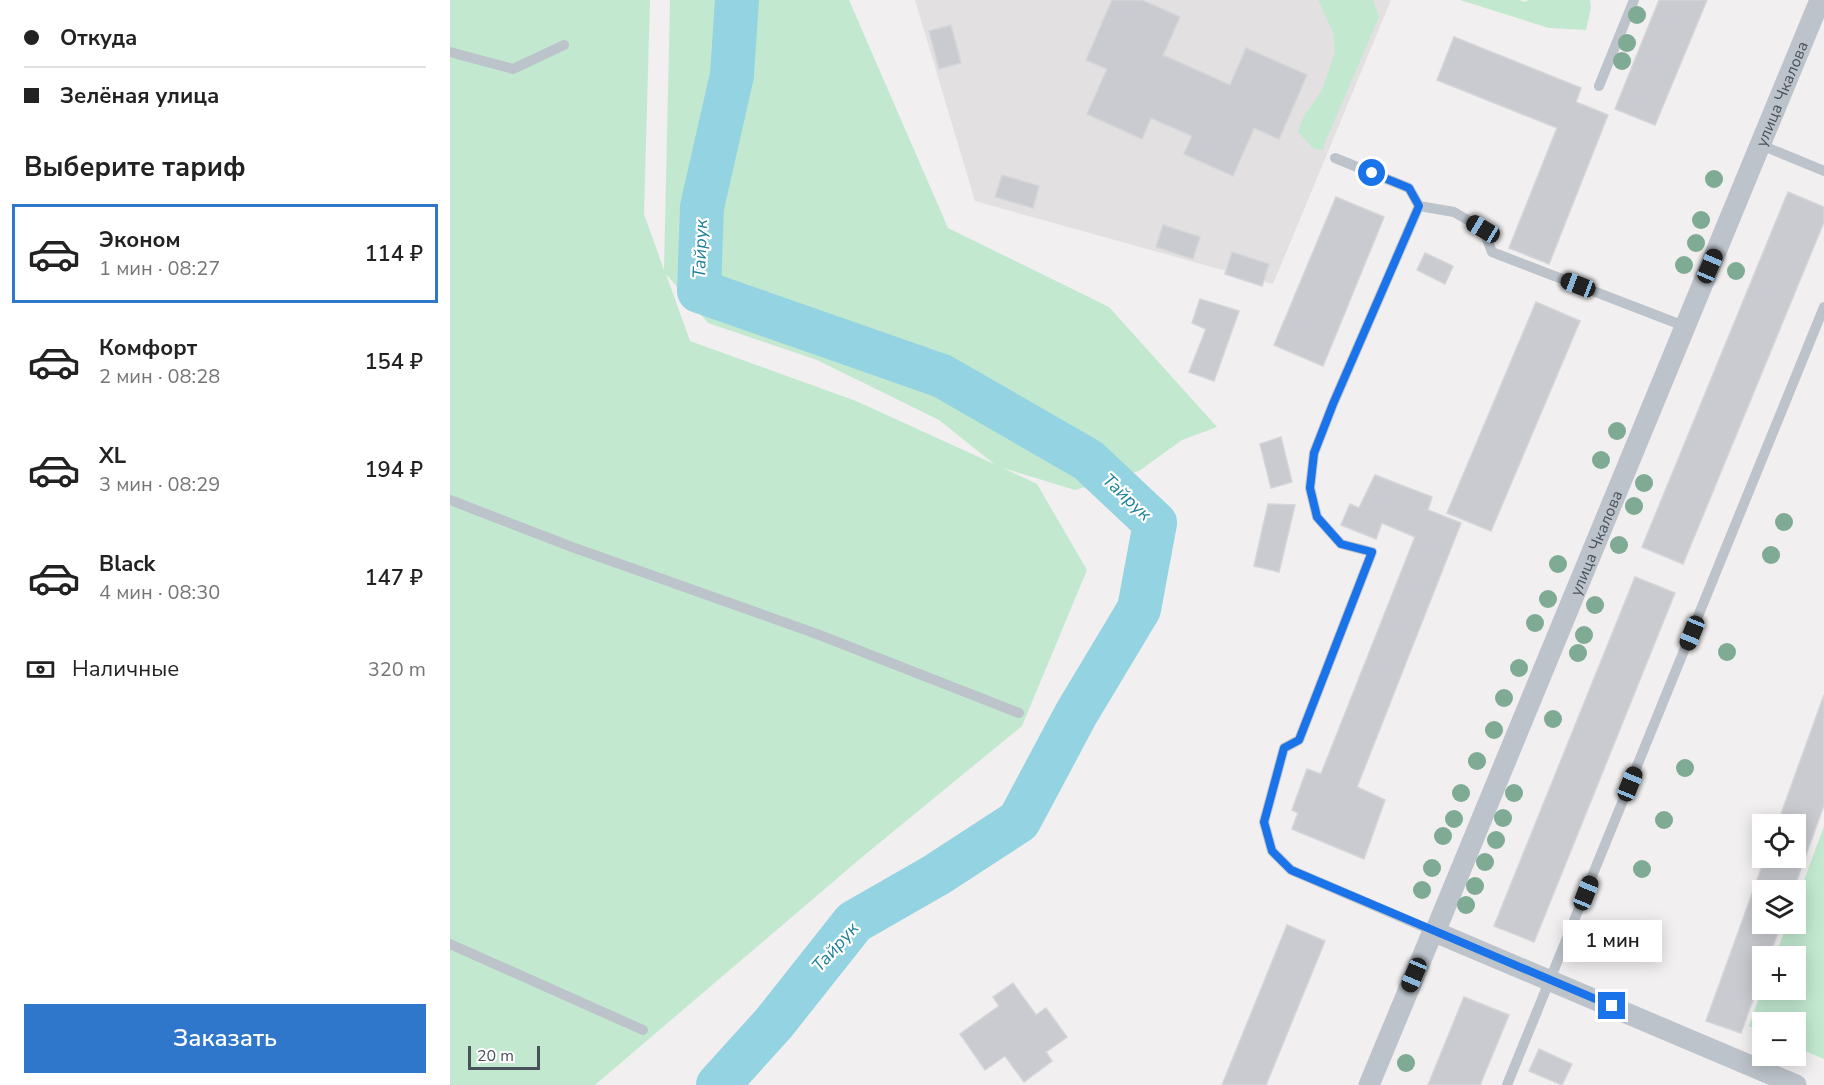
<!DOCTYPE html>
<html lang="ru">
<head>
<meta charset="utf-8">
<style>
	body { margin:0; font-family:"Nunito Sans",sans-serif; background:#f2f2f2; color:#222; height:100vh; display:flex; flex-direction:column; font-size:22px; white-space:nowrap }
	* { box-sizing:border-box; margin:0 }
	p { font-size:20px; color:#767676 }
	.icon { flex:none; width:33px; height:33px; fill:none; stroke:currentColor; stroke-width:2; stroke-linecap:round; stroke-linejoin:round }
	.map { position:relative; flex:1; overflow:hidden }
	.sheet { display:flex; flex-direction:column; background:#fff; width:450px }
	.sheet>* { flex:none }
	.guide { display:grid; align-content:center; height:132px; padding:0 24px; background:#fff }
	.fabs { position:absolute; left:1302px; top:814px; display:grid; gap:12px }
	.fabs a { display:grid; place-items:center; width:54px; height:54px; border-radius:0px; background:#fff; box-shadow:0 3px 15px #0003; font-size:30px }
	.scale { position:absolute; left:18px; bottom:15px; width:72px; box-sizing:border-box; padding-left:6px; border:3px solid #49525a; border-top:0; font-size:16px; line-height:21px; white-space:nowrap; color:#49525a; -webkit-text-stroke:4px #fff; paint-order:stroke }
	.end { position:absolute; width:27px; height:27px; margin:-14px; border:8px solid #1a73e8; background:#fff; box-shadow:0 0 0 3px #fff }
	.from { border-radius:50% }
	.bubble { position:absolute; height:42px; border-radius:0px; background:#fff; box-shadow:0 3px 15px #0003; font-size:20px; font-weight:600; line-height:42px; text-align:center }
	.car { position:absolute; width:18px; height:36px; margin:-18px -9px; border-radius:8px; box-shadow:0 0 4px 2px #0007; background:linear-gradient(#222 24%,#8ab4d8 0 40%,#222 0 76%,#8ab4d8 0 86%,#222 0) }
	.guide b { display:flex; align-items:center; gap:21px; height:57px; font-size:22px }
	.guide b+b { border-top:2px solid #e0e0e0 }
	.guide i { width:15px; height:15px; background:#222 }
	ul { padding:0; list-style:none }
	li { display:flex; align-items:center; gap:18px; height:99px; margin:0 12px 9px; padding:0 12px; border:3px solid transparent; border-radius:0px }
	li div { flex:1 }
	li b { display:block; font-size:22px }
	li em { font-style:normal; font-weight:600 }
	li.selected { border-color:#2f77cb }
	li>.icon { width:54px; height:54px; stroke-width:1.5 }
	h2 { padding:0 24px; font-size:27px; line-height:72px }
	.pay { display:flex; align-items:center; gap:15px; height:66px; padding:0 24px; font-size:22px }
	.pay p { margin-inline-start:auto }
	.action { display:flex; gap:12px; margin-top:auto; padding:12px 24px }
	.action a { flex:1; height:69px; border-radius:0px; background:#2f77cb; color:#fff; font-size:24px; font-weight:600; line-height:69px; text-align:center }
	main { display:flex; flex:1; min-height:0 }
	.map>svg:first-child { display:block }
</style>
</head>
<body>
<main>
<section class="sheet">
<div class="guide">
<b><i class="from"></i>Откуда</b>
<b><i></i>Зелёная улица</b>
</div>
<h2>Выберите тариф</h2>
<ul>
<li class="selected"><svg class="icon" aria-label="car" viewBox="0 0 24 24"><path d="M5 17H2v-5l4-1 3-4h7l3 4 3 1v5h-3M9 17h6M6 11h13"/><circle cx="7" cy="17" r="2"/><circle cx="17" cy="17" r="2"/></svg><div><b>Эконом</b><p>1 мин · 08:27</p></div><em>114 ₽</em></li>
<li><svg class="icon" aria-label="car" viewBox="0 0 24 24"><path d="M5 17H2v-5l4-1 3-4h7l3 4 3 1v5h-3M9 17h6M6 11h13"/><circle cx="7" cy="17" r="2"/><circle cx="17" cy="17" r="2"/></svg><div><b>Комфорт</b><p>2 мин · 08:28</p></div><em>154 ₽</em></li>
<li><svg class="icon" aria-label="car" viewBox="0 0 24 24"><path d="M5 17H2v-5l4-1 3-4h7l3 4 3 1v5h-3M9 17h6M6 11h13"/><circle cx="7" cy="17" r="2"/><circle cx="17" cy="17" r="2"/></svg><div><b>XL</b><p>3 мин · 08:29</p></div><em>194 ₽</em></li>
<li><svg class="icon" aria-label="car" viewBox="0 0 24 24"><path d="M5 17H2v-5l4-1 3-4h7l3 4 3 1v5h-3M9 17h6M6 11h13"/><circle cx="7" cy="17" r="2"/><circle cx="17" cy="17" r="2"/></svg><div><b>Black</b><p>4 мин · 08:30</p></div><em>147 ₽</em></li>
</ul>
<div class="pay"><svg class="icon" aria-label="cash" viewBox="0 0 24 24"><path d="M3 7h18v10H3z"/><circle cx="12" cy="12" r="2"/></svg>Наличные<p>320 m</p></div>
<div class="action"><a>Заказать</a></div>
</section>
<div class="map">
<svg width="1374" height="1085" viewBox="0 0 1374 1085">
	<rect width="100%" height="100%" fill="#f1efef"/>
	<path fill="#e2e0e0" d="M465,0H941L823,284L525,201Z"/>
	<g fill="#c2e9d0" fill-rule="evenodd">
		<path d="M0,0H200L194,214L214,270L220,0H399L498,228L659,307L767,427L732,440L689,471L625,490L553,468L587,484L637,570L572,726L411,858L145,1085H0ZM216,274L258,323L367,360L489,420L544,464L406,401L240,341Z"/>
		<path d="M868,0H923L929,17L876,140L873,150L864,149L848,132L853,118L872,90L885,52L883,32Z"/>
		<path d="M1010,0H1070L1074,2L1079,0H1140L1141,8L1136,30L1099,28Z"/>
		<path d="M1374,826V1059L1346,1047V1023H1312V1032L1299,1026L1312,989L1346,990V957H1325L1337,924H1346V902Z"/>
	</g>
	<g fill="none" stroke-linecap="round" stroke-linejoin="round">
		<path stroke="#94d3e1" stroke-width="44" d="M268,1085L324,1023L404,922L486,875L569,821L626,714L689,609L705,523L638,460L492,376L249,291L252,207L282,75L287,0"/>
	</g>
	<g fill="#c9cbd0" stroke="#d3d5d9" stroke-width="1.5">
		<path d="M662,0H692L730,17L713,55L780,85L796,48L857,75L829,139L804,128L783,176L734,154L742,136L701,118L692,139L637,114L657,69L636,60Z"/>
		<path d="M1209,0H1257L1205,125L1165,109Z"/>
		<path d="M501,25L511,63L489,69L479,31Z"/>
		<path d="M1004,37L1131,88L1126,102L1158,115L1099,264L1059,248L1107,128L987,80Z"/>
		<path d="M552,175L589,186L583,208L545,197Z"/>
		<path d="M1338,192L1374,207V222L1233,564L1192,547Z"/>
		<path d="M886,197L934,217L873,366L824,345Z"/>
		<path d="M713,225L750,237L743,259L706,247Z"/>
		<path d="M782,252L819,264L812,286L775,274Z"/>
		<path d="M975,253L1003,266L995,284L967,270Z"/>
		<path d="M750,299L789,311L764,381L739,372L756,329L742,323Z"/>
		<path d="M1086,302L1130,321L1041,531L997,513Z"/>
		<path d="M831,437L842,482L821,488L810,444Z"/>
		<path d="M925,475L982,497L978,510L1011,523L907,787L935,800L914,859L842,829L848,813L842,810L857,769L871,774L965,537L932,523L926,539L891,525L900,504L909,508Z"/>
		<path d="M818,504L845,505L829,572L804,566Z"/>
		<path d="M1185,577L1225,593L1084,942L1044,926Z"/>
		<path d="M1374,695V805L1343,891H1312V924H1331L1319,957H1312V975L1291,1033L1256,1021L1315,858H1346V825H1327Z"/>
		<path d="M837,925L875,941L816,1085H772Z"/>
		<path d="M563,983L586,1015L596,1008L617,1037L596,1052L602,1061L574,1082L555,1056L535,1070L510,1034L549,1006L543,997Z"/>
		<path d="M1014,997L1059,1015L1030,1085H978Z"/>
		<path d="M1089,1049L1122,1064L1112,1085L1079,1071Z"/>
	</g>
	<g fill="none" stroke-linecap="round" stroke-linejoin="round">
		<g stroke="#bcc3ca" stroke-width="10">
			<path d="M0,52L63,69L114,45"/>
			<path d="M1149,86L1184,0"/>
			<path d="M1311,145L1374,171"/>
			<path d="M885,158L959,188L969,206"/>
			<path d="M0,500L122,547L367,634L569,713"/>
			<path d="M983,931L841,870L822,851L814,822L834,748L849,740L922,552L891,544L867,517L860,488L864,453L883,404L969,206L1004,212L1033,229L1042,252L1234,326"/>
			<path d="M0,944L193,1030"/>
			<path d="M1057,1085L1374,307"/>
		</g>
		<g stroke="#bcc3ca" stroke-width="21">
			<path d="M985,932L1346,1085"/>
			<path id="s1" d="M919,1085L983,931L985,932L1370,0"/>
		</g>
	</g>
	<g fill="#7faa93">
		<circle cx="1187" cy="15" r="9"/>
		<circle cx="1177" cy="43" r="9"/>
		<circle cx="1172" cy="61" r="9"/>
		<circle cx="1264" cy="179" r="9"/>
		<circle cx="1251" cy="220" r="9"/>
		<circle cx="1246" cy="243" r="9"/>
		<circle cx="1234" cy="265" r="9"/>
		<circle cx="1286" cy="271" r="9"/>
		<circle cx="1167" cy="431" r="9"/>
		<circle cx="1151" cy="460" r="9"/>
		<circle cx="1194" cy="483" r="9"/>
		<circle cx="1184" cy="506" r="9"/>
		<circle cx="1334" cy="522" r="9"/>
		<circle cx="1169" cy="545" r="9"/>
		<circle cx="1321" cy="555" r="9"/>
		<circle cx="1108" cy="564" r="9"/>
		<circle cx="1098" cy="599" r="9"/>
		<circle cx="1145" cy="605" r="9"/>
		<circle cx="1085" cy="623" r="9"/>
		<circle cx="1134" cy="635" r="9"/>
		<circle cx="1277" cy="652" r="9"/>
		<circle cx="1128" cy="653" r="9"/>
		<circle cx="1069" cy="668" r="9"/>
		<circle cx="1054" cy="698" r="9"/>
		<circle cx="1103" cy="719" r="9"/>
		<circle cx="1044" cy="730" r="9"/>
		<circle cx="1027" cy="761" r="9"/>
		<circle cx="1235" cy="768" r="9"/>
		<circle cx="1011" cy="793" r="9"/>
		<circle cx="1064" cy="793" r="9"/>
		<circle cx="1053" cy="818" r="9"/>
		<circle cx="1004" cy="819" r="9"/>
		<circle cx="1214" cy="820" r="9"/>
		<circle cx="993" cy="836" r="9"/>
		<circle cx="1046" cy="840" r="9"/>
		<circle cx="1035" cy="862" r="9"/>
		<circle cx="982" cy="868" r="9"/>
		<circle cx="1192" cy="869" r="9"/>
		<circle cx="1025" cy="886" r="9"/>
		<circle cx="972" cy="890" r="9"/>
		<circle cx="1016" cy="905" r="9"/>
		<circle cx="956" cy="1063" r="9"/>
	</g>
	<g fill="none" stroke-linecap="round" stroke-linejoin="round">
		<path stroke="#1a73e8" stroke-width="8" d="M922,173L959,188L969,206L883,404L864,453L860,488L867,517L891,544L922,552L849,740L834,748L814,822L822,851L841,870L1162,1006"/>
	</g>
	<g text-anchor="middle" stroke-width="4.5" stroke-linejoin="round" paint-order="stroke">
		<g font-size="16" fill="#49525a" stroke="#fff">
			<text dy="6" stroke="none"><textPath href="#s1" startOffset="1076">улица Чкалова</textPath></text>
			<text dy="6" stroke="none"><textPath href="#s1" startOffset="590">улица Чкалова</textPath></text>
		</g>
		<g font-size="18" font-style="italic" fill="#1d8198" stroke="#fff">
			<text transform="translate(250 249) rotate(-88)" y="6">Тайрук</text>
			<text transform="translate(677 497) rotate(43)" y="6">Тайрук</text>
			<text transform="translate(385 947) rotate(-48)" y="6">Тайрук</text>
		</g>
	</g>
</svg>
<div class="fabs">
<a><svg class="icon" aria-label="locate" viewBox="0 0 24 24"><circle cx="12" cy="12" r="6"/><path d="M12 2v4M12 18v4M2 12h4M18 12h4"/></svg></a>
<a><svg class="icon" aria-label="layers" viewBox="0 0 24 24"><path d="M12 4l9 5-9 5-9-5zM3 14l9 5 9-5"/></svg></a>
<a>+</a>
<a>−</a>
</div>
<div class="scale">20 m</div>
<i class="end from" style="left:922px;top:173px"></i>
<i class="end" style="left:1162px;top:1006px"></i>
<div class="bubble" style="left:1113px;top:920px;width:99px">1 мин</div>
<i class="car" style="left:1033px;top:229px;rotate:301deg"></i>
<i class="car" style="left:1260px;top:266px;rotate:23deg"></i>
<i class="car" style="left:1128px;top:285px;rotate:291deg"></i>
<i class="car" style="left:1242px;top:633px;rotate:202deg"></i>
<i class="car" style="left:1180px;top:784px;rotate:22deg"></i>
<i class="car" style="left:1136px;top:893px;rotate:22deg"></i>
<i class="car" style="left:964px;top:975px;rotate:203deg"></i>
</div>
</main>
</body>
</html>
